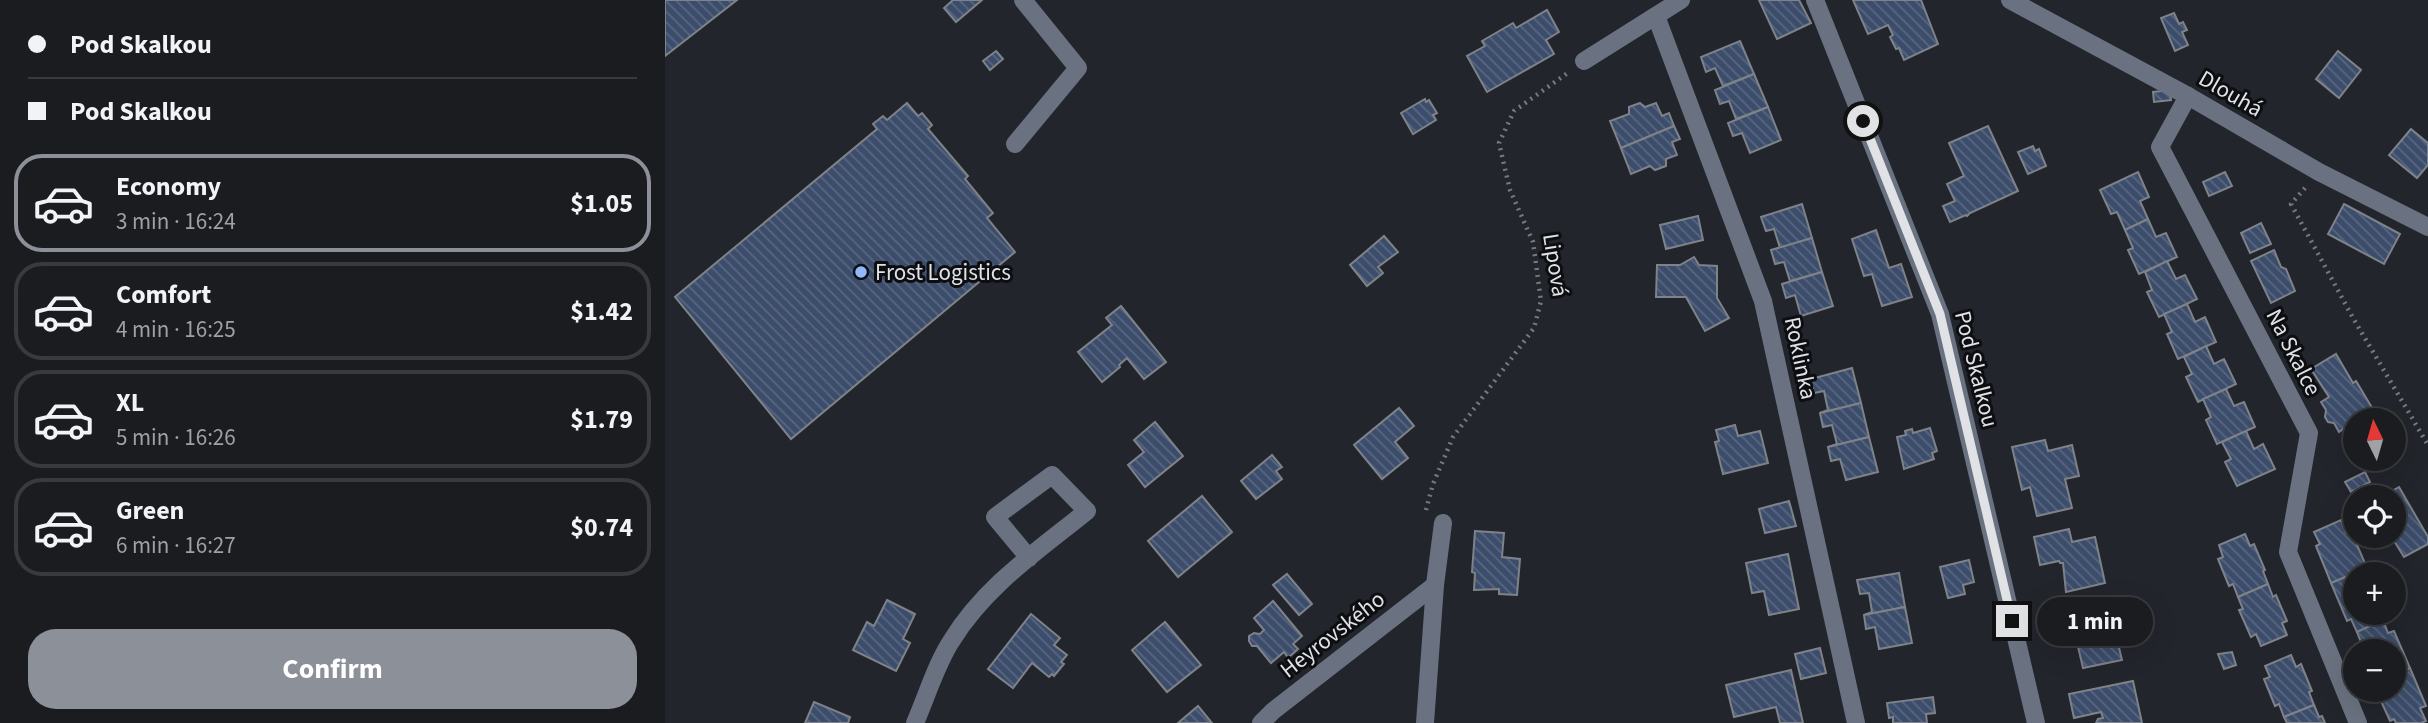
<!DOCTYPE html>
<html lang="en">
<head>
<meta charset="utf-8">
<style>
	body { margin:0; font-family:"Source Sans 3",sans-serif; background:#27292d; color:#f1f3f6; height:100vh; display:flex; flex-direction:column; font-size:26px; white-space:nowrap }
	* { box-sizing:border-box; margin:0 }
	p { font-size:23px; color:#9fa1a5 }
	.icon { flex:none; width:38px; height:38px; fill:none; stroke:currentColor; stroke-width:2; stroke-linecap:round; stroke-linejoin:round }
	.map { position:relative; flex:1; overflow:hidden }
	.side { display:flex; flex-direction:column; background:#1a1c20; width:665px }
	.side>* { flex:none }
	.guide { display:grid; align-content:center; height:154px; padding:0 28px; background:#1a1c20 }
	.needle { width:46px; rotate:355deg }
	.controls { position:absolute; left:1678px; top:408px; display:grid; gap:14px }
	.controls a { display:grid; place-items:center; width:63px; height:63px; border-radius:50%; background:#1a1c20; box-shadow:0 7px 28px #0002,0 0 0 2px #383a3e; font-size:35px }
	.end { position:absolute; width:32px; height:32px; margin:-16px; border:9px solid #e0e2e6; background:#111; box-shadow:0 0 0 4px #111 }
	.from { border-radius:50% }
	.bubble { position:absolute; height:49px; border-radius:24px; background:#1a1c20; box-shadow:0 7px 28px #0002,0 0 0 2px #383a3e; font-size:23px; font-weight:700; line-height:49px; text-align:center }
	.guide b { display:flex; align-items:center; gap:24px; height:66px; font-size:26px }
	.guide b+b { border-top:2px solid #383a3e }
	.guide i { width:18px; height:18px; background:#f1f3f6 }
	ul { padding:0; list-style:none }
	li { display:flex; align-items:center; gap:21px; height:98px; margin:0 14px 10px; padding:0 14px; border:4px solid #383a3e; border-radius:28px }
	li div { flex:1 }
	li b { display:block; font-size:26px }
	li em { font-style:normal; font-weight:700 }
	li.selected { border-color:#8c9099 }
	li>.icon { width:63px; height:63px; stroke-width:1.5 }
	.action { display:flex; gap:14px; margin-top:auto; padding:14px 28px }
	.action a { flex:1; height:80px; border-radius:28px; background:#8c9099; color:#fff; font-size:28px; font-weight:700; line-height:80px; text-align:center }
	main { display:flex; flex:1; min-height:0 }
	.map>svg:first-child { display:block }
</style>
</head>
<body>
<main>
<section class="side">
<div class="guide">
<b><i class="from"></i>Pod Skalkou</b>
<b><i></i>Pod Skalkou</b>
</div>
<ul>
<li class="selected"><svg class="icon" aria-label="car" viewBox="0 0 24 24"><path d="M5 17H2v-5l4-1 3-4h7l3 4 3 1v5h-3M9 17h6M6 11h13"/><circle cx="7" cy="17" r="2"/><circle cx="17" cy="17" r="2"/></svg><div><b>Economy</b><p>3 min · 16:24</p></div><em>$1.05</em></li>
<li><svg class="icon" aria-label="car" viewBox="0 0 24 24"><path d="M5 17H2v-5l4-1 3-4h7l3 4 3 1v5h-3M9 17h6M6 11h13"/><circle cx="7" cy="17" r="2"/><circle cx="17" cy="17" r="2"/></svg><div><b>Comfort</b><p>4 min · 16:25</p></div><em>$1.42</em></li>
<li><svg class="icon" aria-label="car" viewBox="0 0 24 24"><path d="M5 17H2v-5l4-1 3-4h7l3 4 3 1v5h-3M9 17h6M6 11h13"/><circle cx="7" cy="17" r="2"/><circle cx="17" cy="17" r="2"/></svg><div><b>XL</b><p>5 min · 16:26</p></div><em>$1.79</em></li>
<li><svg class="icon" aria-label="car" viewBox="0 0 24 24"><path d="M5 17H2v-5l4-1 3-4h7l3 4 3 1v5h-3M9 17h6M6 11h13"/><circle cx="7" cy="17" r="2"/><circle cx="17" cy="17" r="2"/></svg><div><b>Green</b><p>6 min · 16:27</p></div><em>$0.74</em></li>
</ul>
<div class="action"><a>Confirm</a></div>
</section>
<div class="map">
<svg width="1763" height="723" viewBox="0 0 1763 723">
	<defs>
		<pattern id="building-back-hatch" width="6" height="6" patternUnits="userSpaceOnUse" patternTransform="scale(1.75)"><rect width="6" height="6" fill="#3c4d6b"/><path d="M-1 5l2 2M0 0l6 6M5-1l2 2" fill="none" stroke="#586680"/></pattern>
	</defs>
	<rect width="100%" height="100%" fill="#22252b"/>
	<g fill="url(#building-back-hatch)" stroke="#7e8289" stroke-width="2">
		<path d="M0,0H72L0,56Z"/>
		<path d="M288,0H317L291,22L279,8Z"/>
		<path d="M1094,0H1134L1146,23L1112,39Z"/>
		<path d="M1188,0H1256L1273,44L1239,60L1234,48L1231,49L1225,37L1228,35L1223,25L1203,34Z"/>
		<path d="M882,10L894,32L881,40L889,54L822,92L802,56L820,46L817,41L848,23L851,28Z"/>
		<path d="M1509,13L1514,24L1518,22L1522,30L1517,32L1523,45L1510,51L1496,18Z"/>
		<path d="M1075,41L1089,74L1058,86L1050,68L1041,72L1036,57Z"/>
		<path d="M331,51L338,59L325,70L318,61Z"/>
		<path d="M1673,51L1696,70L1674,98L1651,79Z"/>
		<path d="M1089,74L1103,107L1071,119L1064,101L1055,104L1050,90Z"/>
		<path d="M1505,90L1506,100L1489,102L1488,92Z"/>
		<path d="M760,99L761,102L764,100L772,113L768,115L771,120L748,134L736,113Z"/>
		<path d="M242,103L253,116L257,113L267,125L263,129L303,176L300,179L328,213L322,218L350,252L126,439L10,297L212,129L208,124L218,116L222,120Z"/>
		<path d="M975,103L980,107L991,103L997,116L1004,113L1009,126L956,148L945,121L964,114V107Z"/>
		<path d="M1103,107L1116,140L1085,153L1077,133L1068,136L1063,123Z"/>
		<path d="M1009,126L1015,139L1007,142L1012,155L1001,159V166L990,170L985,166L966,174L956,148Z"/>
		<path d="M1323,126L1353,191L1305,213L1302,216L1301,215L1285,222L1278,206L1290,201L1282,184L1299,176L1284,143Z"/>
		<path d="M1746,129L1763,143V165L1752,178L1724,155Z"/>
		<path d="M1368,146L1370,151L1374,149L1381,166L1363,174L1353,152Z"/>
		<path d="M1473,172L1484,197L1475,201L1483,219L1460,230L1452,212L1446,214L1435,190Z"/>
		<path d="M1560,172L1567,186L1544,196L1538,182Z"/>
		<path d="M1137,204L1147,238L1115,248L1109,229L1101,231L1096,217Z"/>
		<path d="M1679,204L1735,234L1719,264L1663,234Z"/>
		<path d="M1033,216L1038,240L1001,249L995,225Z"/>
		<path d="M1483,219L1491,237L1501,233L1512,257L1474,274L1463,250L1468,248L1460,230Z"/>
		<path d="M1596,223L1606,244L1585,253L1576,233Z"/>
		<path d="M1211,230L1224,268L1236,264L1247,297L1217,306L1207,274L1199,276L1187,239Z"/>
		<path d="M719,236L733,252L713,267L718,273L702,286L685,265Z"/>
		<path d="M1147,238L1157,272L1125,281L1119,262L1110,264L1106,250Z"/>
		<path d="M1609,250L1616,267L1621,269L1630,291L1606,303L1586,261Z"/>
		<path d="M1029,257L1034,265L1052,266V298L1064,318L1040,331L1021,297H991L992,265H1015Z"/>
		<path d="M1502,261L1511,279L1520,275L1532,299L1494,317L1482,292L1487,290L1480,272Z"/>
		<path d="M1157,272L1168,306L1136,316L1130,295L1121,298L1117,284Z"/>
		<path d="M1522,304L1530,322L1540,317L1551,342L1513,359L1502,334L1507,332L1499,314Z"/>
		<path d="M456,306L501,362L479,379L462,358L454,365L455,367L437,382L413,352L447,325L441,318Z"/>
		<path d="M1541,346L1549,364L1559,359L1571,384L1533,402L1521,377L1527,374L1519,357Z"/>
		<path d="M1671,354L1688,383L1691,381L1709,411L1690,420L1674,432L1669,423L1663,422L1660,417L1661,410L1656,402L1664,397L1646,369Z"/>
		<path d="M1187,368L1196,403L1155,413L1163,410L1159,391L1149,393L1146,379Z"/>
		<path d="M1561,389L1569,406L1579,402L1590,427L1552,444L1541,420L1546,417L1538,399Z"/>
		<path d="M1196,403L1204,437L1163,447L1172,444L1167,425L1158,427L1155,413Z"/>
		<path d="M734,408L749,426L730,442L743,458L717,479L689,445Z"/>
		<path d="M490,422L518,456L480,487L463,465L479,452L469,440Z"/>
		<path d="M1070,425L1073,436L1095,431L1103,463L1058,474L1050,442L1054,441L1051,430Z"/>
		<path d="M1265,428L1272,451L1267,453L1269,459L1239,469L1232,437L1241,435L1240,431L1247,429L1248,433Z"/>
		<path d="M1581,431L1589,449L1598,444L1610,469L1572,486L1560,462L1566,459L1557,442Z"/>
		<path d="M1204,437L1213,472L1181,480L1175,459L1166,461L1163,447Z"/>
		<path d="M1380,440L1383,451L1407,445L1414,476L1400,479L1407,508L1372,516L1365,487L1357,490L1347,447Z"/>
		<path d="M607,455L617,467L611,471L617,479L591,499L576,481Z"/>
		<path d="M1700,472L1705,482L1686,492L1680,482Z"/>
		<path d="M1734,487L1763,537V544L1739,557L1726,536H1729V497H1716Z"/>
		<path d="M537,496L567,532L513,577L483,541Z"/>
		<path d="M1124,501L1131,526L1100,533L1094,509Z"/>
		<path d="M1676,520L1681,533L1686,531L1702,568L1666,583L1651,546L1655,544L1649,532Z"/>
		<path d="M1404,529L1407,542L1430,537L1440,583L1401,592L1398,563H1395L1394,561L1375,565L1369,537Z"/>
		<path d="M810,531L839,533L837,557L855,559L852,595L834,594V589L809,590L810,573L807,572Z"/>
		<path d="M1580,534L1585,546L1589,544L1600,570L1598,571L1603,584L1573,597L1568,584L1564,586L1553,559L1558,557L1554,545Z"/>
		<path d="M1123,554L1134,609L1104,615L1099,591L1087,593L1081,563Z"/>
		<path d="M1304,560L1309,582L1298,585L1300,594L1283,598L1275,567Z"/>
		<path d="M1702,568L1705,574H1690V612H1715L1718,620L1692,632L1686,619L1682,621L1666,583Z"/>
		<path d="M1234,573L1240,607L1199,615L1207,612L1204,593L1195,594L1192,580Z"/>
		<path d="M622,574L647,604L634,615L608,585Z"/>
		<path d="M1603,584L1608,597L1611,595L1622,621L1617,623L1622,635L1596,646L1591,634L1586,637L1574,610L1578,609L1573,597Z"/>
		<path d="M222,600L250,614L238,639L245,643L231,671L188,650L202,622L209,626Z"/>
		<path d="M608,601L637,636L628,644L633,649L623,658L619,652L606,663L592,646H587L584,641V636L589,633L595,634L599,630L589,618Z"/>
		<path d="M1240,607L1247,643L1214,649L1210,627L1201,629L1199,615Z"/>
		<path d="M1421,607L1424,620L1446,615L1457,660L1418,668L1411,638L1393,642L1387,614Z"/>
		<path d="M366,614L395,638L389,645L402,655L396,662L399,664L389,676L387,674L384,677L367,663L348,688L323,669Z"/>
		<path d="M1718,620L1723,633L1729,631L1745,668L1729,675V651H1695L1693,646L1697,645L1692,632Z"/>
		<path d="M500,622L536,665L502,692L467,650Z"/>
		<path d="M1155,648L1161,673L1136,679L1130,654Z"/>
		<path d="M1567,652L1571,665L1559,669L1553,654Z"/>
		<path d="M1626,655L1631,667L1636,664L1647,691L1644,692L1649,705L1619,717L1614,704L1610,706L1599,679L1605,677L1600,666Z"/>
		<path d="M1745,668L1761,706L1755,708L1761,721L1756,723H1731L1729,719L1725,721L1711,690H1729V675Z"/>
		<path d="M1126,670L1138,723H1115L1111,707L1069,717L1061,685Z"/>
		<path d="M1468,681L1477,723H1431L1433,719L1438,718L1436,712L1409,718L1404,694Z"/>
		<path d="M1268,697L1270,713L1261,714L1262,723H1228V717L1224,718L1222,703Z"/>
		<path d="M149,702L185,717L183,723H140Z"/>
		<path d="M1649,705L1654,717L1657,716L1660,723H1622L1619,717Z"/>
		<path d="M533,706L547,723H513Z"/>
	</g>
	<g fill="none" stroke-linecap="round" stroke-linejoin="round">
		<g stroke="#76797e" stroke-width="4.5" stroke-dasharray="2 5" stroke-linecap="butt">
			<path d="M1640,188L1626,204L1688,318L1763,445"/>
			<path d="M761,510L768,484L788,437L869,328L876,301L868,242L845,190L834,143L849,111L904,72"/>
		</g>
		<g stroke="#6a7281" stroke-width="18">
			<path d="M1150,0L1275,314L1371,723"/>
			<path d="M1345,0L1523,96L1654,172L1763,227"/>
			<path d="M991,16L1098,301L1191,723"/>
			<path d="M919,61L1016,0"/>
			<path d="M1523,96L1495,147L1644,433L1623,552L1693,723"/>
			<path d="M350,144L413,68L358,0"/>
			<path d="M250,723C261,698 272,662 287,640C320,586 374,550 422,511L387,475L330,517L364,558"/>
			<path d="M596,723L608,711L770,585"/>
			<path d="M760,723L770,585L778,523"/>
		</g>
	</g>
	<g fill="none" stroke-linecap="round" stroke-linejoin="round">
		<path stroke="#e0e2e6" stroke-width="9" d="M1198,121L1275,314L1347,621"/>
	</g>
	<circle fill="#91b8fd" stroke="#0d0e11" stroke-width="2.5" cx="196" cy="272" r="7"/>
	<g text-anchor="middle" stroke-width="6" stroke-linejoin="round" paint-order="stroke">
		<g font-size="23" fill="#e0e2e6" stroke="#0d0e11">
			<text transform="translate(1566 93) rotate(30)" y="8">Dlouhá</text>
			<text transform="translate(891 265) rotate(81)" y="8">Lipová</text>
			<text transform="translate(1629 352) rotate(63)" y="8">Na Skalce</text>
			<text transform="translate(1136 358) rotate(78)" y="8">Roklinka</text>
			<text transform="translate(1312 369) rotate(76)" y="8">Pod Skalkou</text>
			<text transform="translate(667 634) rotate(-38)" y="8">Heyrovského</text>
		</g>
		<g font-size="23" fill="#e0e2e6" stroke="#0d0e11" text-anchor="start">
			<text x="210" y="280">Frost Logistics</text>
		</g>
	</g>
</svg>
<div class="controls">
<a><svg class="needle" viewBox="-14 -14 28 28"><path d="M0-13l5 13h-10z" fill="#e53935"/><path d="M0 13l5-13h-10z" fill="#9fa1a5"/></svg></a>
<a><svg class="icon" aria-label="locate" viewBox="0 0 24 24"><circle cx="12" cy="12" r="6"/><path d="M12 2v4M12 18v4M2 12h4M18 12h4"/></svg></a>
<a>+</a>
<a>−</a>
</div>
<i class="end from" style="left:1198px;top:121px"></i>
<i class="end" style="left:1347px;top:621px"></i>
<div class="bubble" style="left:1372px;top:597px;width:116px">1 min</div>
</div>
</main>
</body>
</html>
